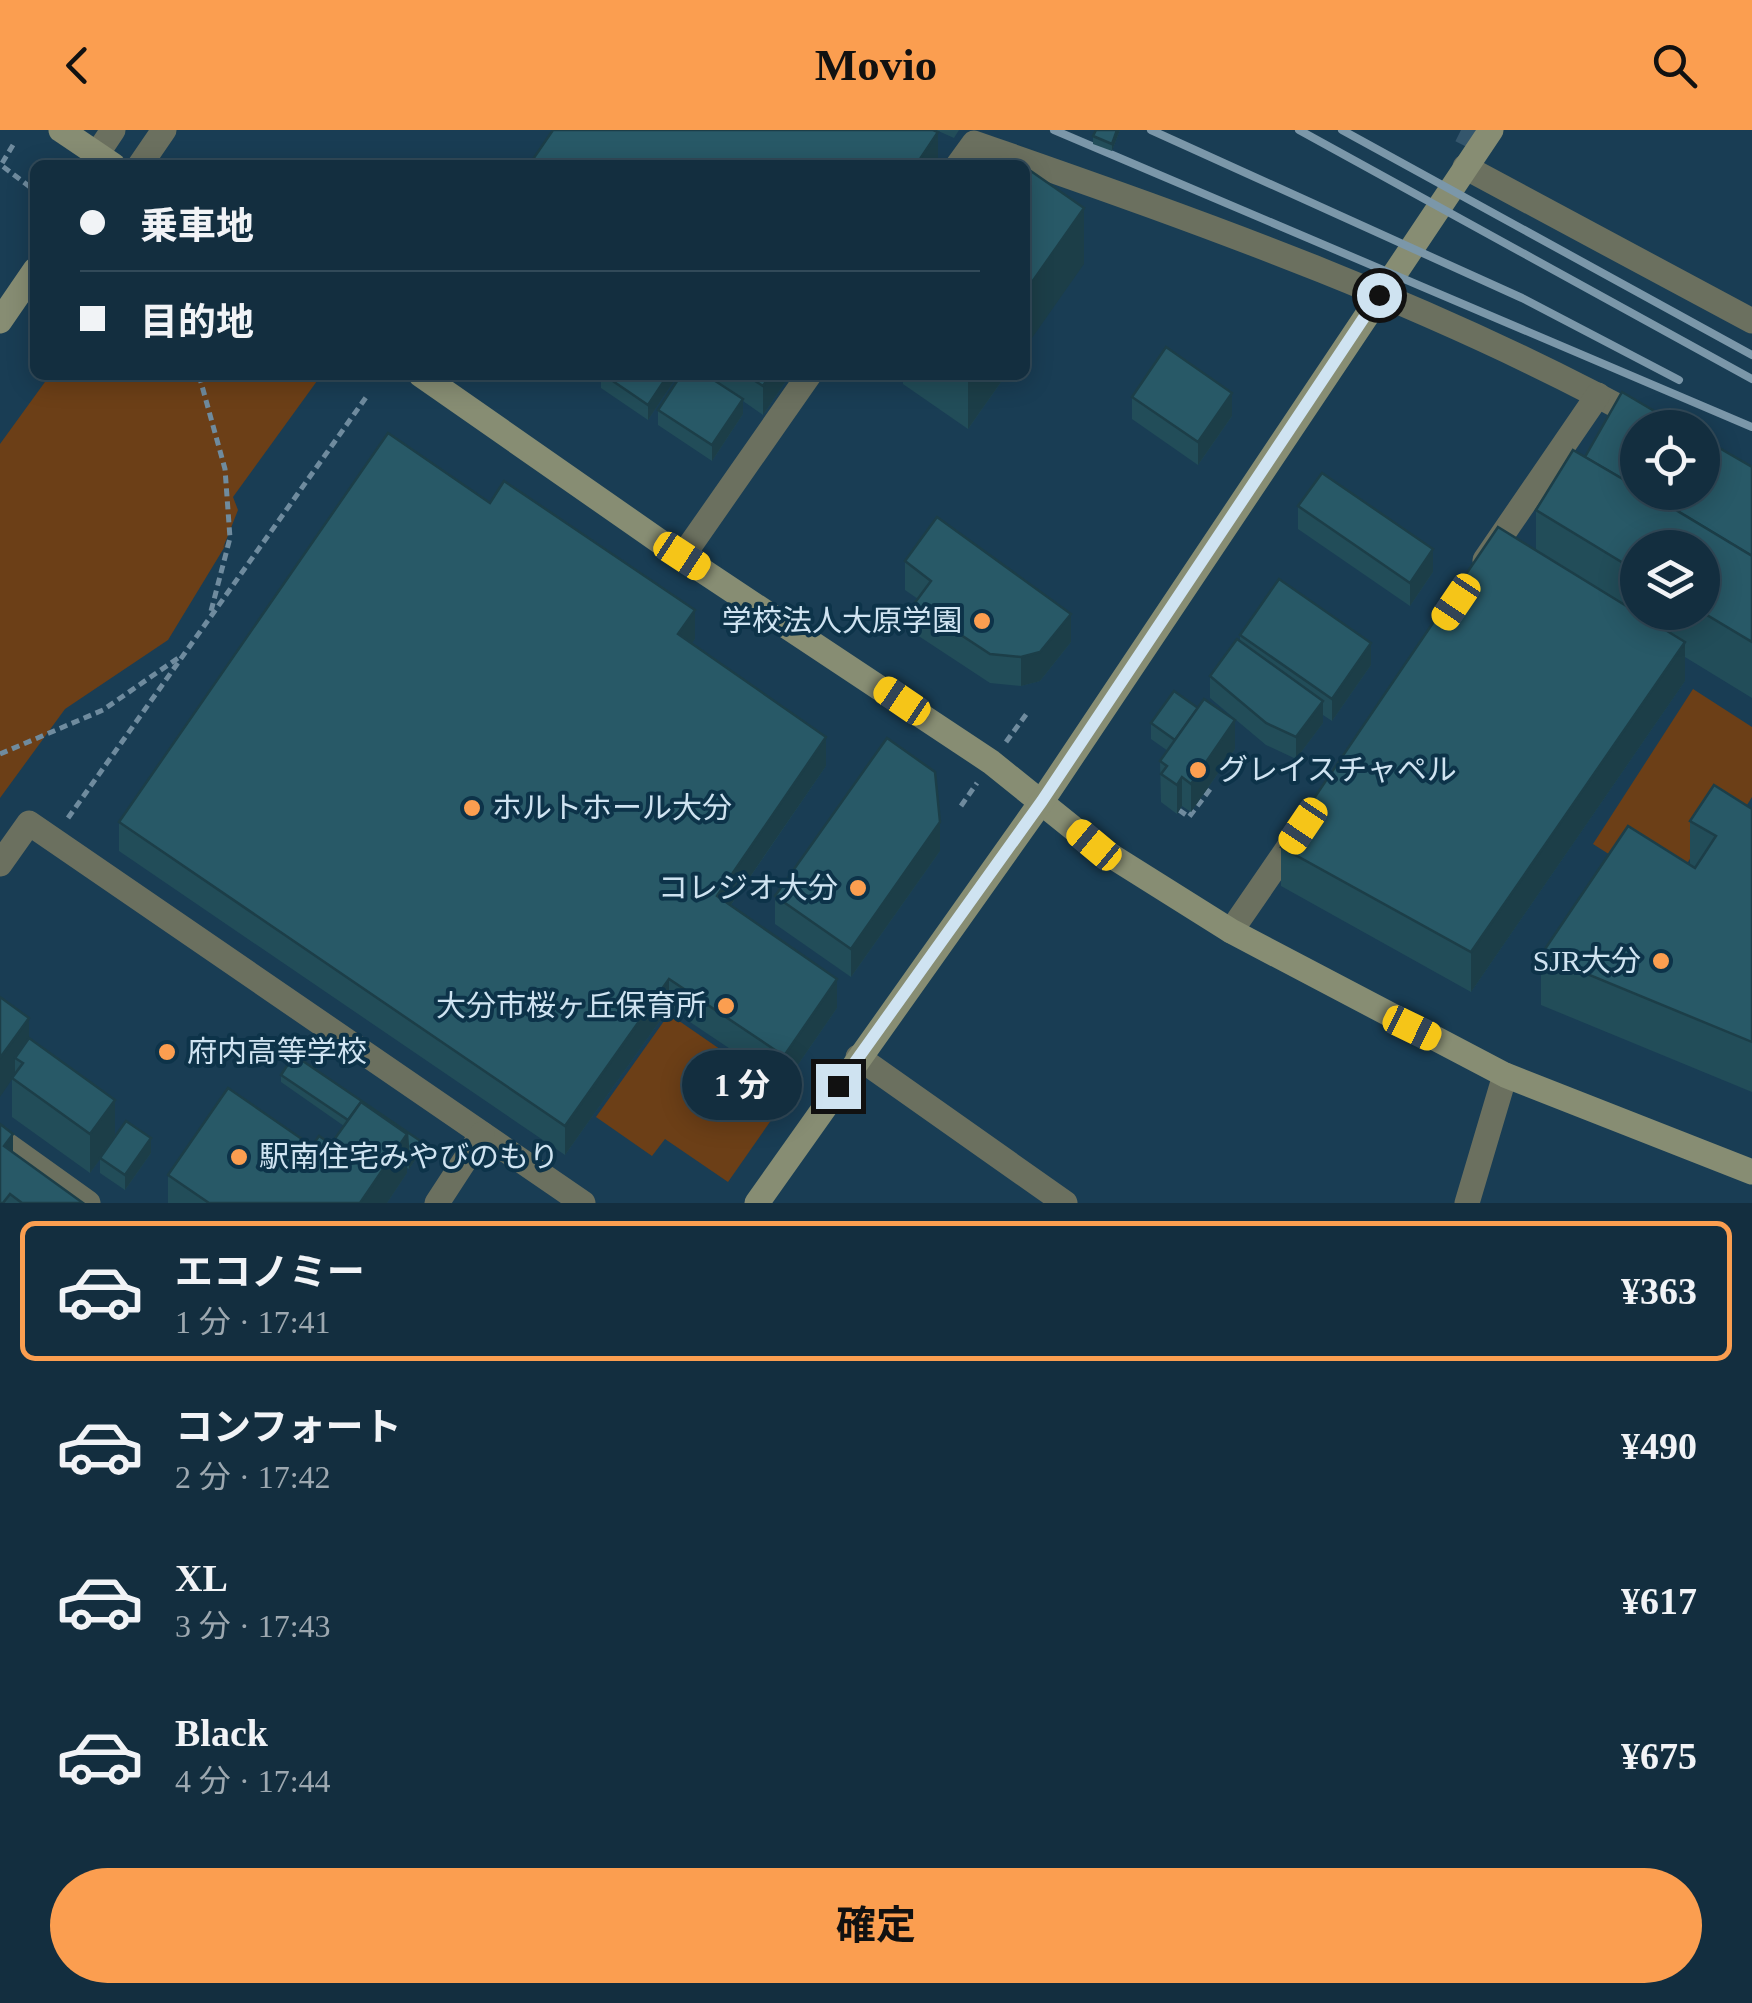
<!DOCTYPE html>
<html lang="ja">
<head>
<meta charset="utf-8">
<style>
	body { margin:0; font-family:"Times New Roman","Noto Sans JP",serif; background:#1c3646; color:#f1f3f6; height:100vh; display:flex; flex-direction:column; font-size:38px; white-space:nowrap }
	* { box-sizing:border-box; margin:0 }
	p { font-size:32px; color:#9da8b0 }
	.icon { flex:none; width:55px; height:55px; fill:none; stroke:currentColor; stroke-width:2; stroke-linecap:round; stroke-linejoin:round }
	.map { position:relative; height:1073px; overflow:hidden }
	.sheet { display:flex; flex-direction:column; background:#132e3f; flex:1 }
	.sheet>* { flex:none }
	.hud { position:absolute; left:30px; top:30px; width:1000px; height:220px; border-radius:15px; box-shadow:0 5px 25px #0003,0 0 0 2px #324a59; display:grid; align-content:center; height:220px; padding:0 50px; background:#132e3f }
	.buttons { position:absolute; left:1620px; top:280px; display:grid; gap:20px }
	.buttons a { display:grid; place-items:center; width:100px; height:100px; border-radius:50%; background:#132e3f; box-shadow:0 5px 25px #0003,0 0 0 2px #324a59; font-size:50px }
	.end { position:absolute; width:45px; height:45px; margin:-22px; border:12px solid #cfe3f1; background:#111; box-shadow:0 0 0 5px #111 }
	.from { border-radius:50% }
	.bubble { position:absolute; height:70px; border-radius:35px; background:#132e3f; box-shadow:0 5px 25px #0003,0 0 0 2px #324a59; font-size:32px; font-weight:700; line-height:70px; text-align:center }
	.car { position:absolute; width:30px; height:60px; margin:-30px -15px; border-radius:12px; box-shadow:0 0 8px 2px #0007; background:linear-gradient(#f5c518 24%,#345 0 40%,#f5c518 0 76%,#345 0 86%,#f5c518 0) }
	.hud b { display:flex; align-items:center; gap:35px; height:95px; font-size:38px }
	.hud b+b { border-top:2px solid #324a59 }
	.hud i { width:25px; height:25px; background:#f1f3f6 }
	ul { padding:18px 0 0; list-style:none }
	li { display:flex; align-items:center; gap:30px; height:140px; margin:0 20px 15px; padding:0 30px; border:5px solid transparent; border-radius:15px }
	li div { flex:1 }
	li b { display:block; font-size:38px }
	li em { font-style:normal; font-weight:700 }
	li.selected { border-color:#fb9e50 }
	li>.icon { width:90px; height:90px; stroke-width:1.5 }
	.action { display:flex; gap:20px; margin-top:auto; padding:20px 50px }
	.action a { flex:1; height:115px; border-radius:60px; background:#fb9e50; color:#111; font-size:40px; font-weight:700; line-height:115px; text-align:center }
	header { display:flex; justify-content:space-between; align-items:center; height:130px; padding:0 50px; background:#fb9e50; color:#111; font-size:45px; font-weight:700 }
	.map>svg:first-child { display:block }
</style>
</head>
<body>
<header><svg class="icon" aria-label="back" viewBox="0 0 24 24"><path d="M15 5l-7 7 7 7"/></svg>Movio<svg class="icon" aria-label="search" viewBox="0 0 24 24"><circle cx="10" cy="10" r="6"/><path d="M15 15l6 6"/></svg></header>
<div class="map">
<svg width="1752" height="1073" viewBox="0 0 1752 1073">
	<rect width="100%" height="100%" fill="#193d54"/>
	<g fill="#6c3f17">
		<path d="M50,245H308L317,251L233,367L238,380L223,418L230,408L168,510L65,579L0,668V314Z"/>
		<path d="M1693,559L1752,597V667L1728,705L1711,695L1683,740L1695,779L1593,714Z"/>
		<path d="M669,884L788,966L728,1052L665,1009L652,1026L596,987Z"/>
	</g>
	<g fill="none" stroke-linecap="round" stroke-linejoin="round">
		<path stroke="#34566c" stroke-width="25" stroke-dasharray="25 12" stroke-linecap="butt" d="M1461,0L1483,11"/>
		<g stroke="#6f8b9e" stroke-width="5" stroke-dasharray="8 5" stroke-linecap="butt">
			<path d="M13,15L1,35L30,57"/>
			<path d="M199,245L225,339L230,408L210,485"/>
			<path d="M343,249L345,245"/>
			<path d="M1006,612L1028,582"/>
			<path d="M0,624L103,580L181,526"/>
			<path d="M961,676L977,653"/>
			<path d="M1179,680L1189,687L1211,658"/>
			<path d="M68,688L367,266"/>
		</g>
		<g stroke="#6b705f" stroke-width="25">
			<path d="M97,24L113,0"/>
			<path d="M140,35L164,0"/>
			<path d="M958,35L974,13C1207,94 1441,177 1658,298"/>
			<path d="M1465,37L1752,191"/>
			<path d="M682,427L809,245"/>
			<path d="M1485,430L1598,265"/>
			<path d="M0,734L29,693L583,1073"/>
			<path d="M1231,801L1299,702"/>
			<path d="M858,927L1065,1073"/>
			<path d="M0,1010L88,1073"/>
			<path d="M437,1073L482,1004"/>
			<path d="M1467,1073L1505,945"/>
		</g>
		<g stroke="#878d73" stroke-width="25">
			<path d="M61,0L113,35"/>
			<path d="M0,191L35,140"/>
			<path d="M421,245L682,427L991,632L1094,715L1231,801L1505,945L1752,1042"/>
			<path d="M757,1073L1042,671L1491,0"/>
		</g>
		<g stroke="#7b97a9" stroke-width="8">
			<path d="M1054,0L1752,297"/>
			<path d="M1151,0L1522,168L1679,250"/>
			<path d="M1299,0L1752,249"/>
			<path d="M1342,0L1752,225"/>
		</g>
	</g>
	<g fill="#224d59" fill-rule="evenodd">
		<path d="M936,0H959L954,8Z"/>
		<path d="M1120,0L1112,21L1093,14V6Z"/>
		<path d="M596,245H678L648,290L601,258V248Z"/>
		<path d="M681,245H790L763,285L743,271V284L712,331L658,295V280Z"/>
		<path d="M903,245H1006L968,299L903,254Z"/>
		<path d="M1132,267L1232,286L1198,335L1132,289Z"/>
		<path d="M1585,327L1752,337V568L1685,527V551L1471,862L1281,756V717L1536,421V380ZM1638,418L1702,482H1638Z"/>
		<path d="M490,373L695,509L691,514L826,636L731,775L837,878L784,955L669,878L565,1025L119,721V692Z"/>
		<path d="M1298,376L1433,442L1410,476L1298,399Z"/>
		<path d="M905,431L1071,512L1040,551L1021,556L990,553L914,503V474L918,469L905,460Z"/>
		<path d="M1240,505L1371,535L1332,591L1323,585V593L1296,629L1266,615L1210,568V546L1240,511Z"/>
		<path d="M1151,593L1235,619L1191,682L1182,676L1177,684L1161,672L1160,631L1168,621L1151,609Z"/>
		<path d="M1752,679V962L1541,875V825L1690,735V691Z"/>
		<path d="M940,721L851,847L775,794V766Z"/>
		<path d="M0,867L29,909L115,1007L151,1023L125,1060L100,1043V1029L90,1043L12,987V950Z"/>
		<path d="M281,945L422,1020L409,1039L407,1038V1043L387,1073H168V1045L312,1016L331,1014L344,996L281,952Z"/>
		<path d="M13,1023L83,1073H0Z"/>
	</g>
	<g fill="#1c3e48">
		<path d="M1117,0H1120L1112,21V14Z"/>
		<path d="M938,2V31L936,35H916Z"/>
		<path d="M1084,78V134L1025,218V162Z"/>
		<path d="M668,245H678L648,290V275Z"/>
		<path d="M770,245H790L763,285V256Z"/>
		<path d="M968,245H1006L968,299Z"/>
		<path d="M1232,263V286L1198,335V312Z"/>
		<path d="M743,269V284L712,331V315Z"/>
		<path d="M1433,419V442L1410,476V453Z"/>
		<path d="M695,480V509L678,533V504Z"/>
		<path d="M1071,484V512L1040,551L1021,556V527Z"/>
		<path d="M1685,512V551L1471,862V822Z"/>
		<path d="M1371,513V535L1332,591V569Z"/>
		<path d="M1323,571V593L1296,629V607Z"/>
		<path d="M1235,590V619L1191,682V654Z"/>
		<path d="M826,607V636L717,795V766Z"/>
		<path d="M1182,647V676L1177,684V655Z"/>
		<path d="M940,692V721L851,847V819Z"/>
		<path d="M669,849V878L565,1025V996Z"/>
		<path d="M837,849V878L784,955V926Z"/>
		<path d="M29,888V927L23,933L15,928V945L0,967V928Z"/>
		<path d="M115,970V1009L90,1043V1004Z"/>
		<path d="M13,1004V1043L4,1016Z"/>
		<path d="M407,1004V1043L387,1073H360Z"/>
		<path d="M151,1008V1023L125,1060V1045Z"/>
		<path d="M422,1012V1020L409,1039V1032Z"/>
	</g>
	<g fill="#285967" stroke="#1c3e48" stroke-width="2.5">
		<path d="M553,0H933L938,2L916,35H529Z"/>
		<path d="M1096,0H1117L1112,14L1093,6Z"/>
		<path d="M1025,37L1084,78L1025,162Z"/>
		<path d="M1166,217L1232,263L1198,312L1132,267Z"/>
		<path d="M604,245H668L648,275Z"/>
		<path d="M681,245H706L743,269L712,315L658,280Z"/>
		<path d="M746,245H770L763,256Z"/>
		<path d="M1622,262L1683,298H1638V358L1585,327Z"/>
		<path d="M388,303L490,373L504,351L695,480L678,504L826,607L717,766L837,849L784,926L669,849L565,996L119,692Z"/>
		<path d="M1702,308L1752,337V426L1646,362H1702Z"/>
		<path d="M1573,320L1638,358V362H1646L1752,426V512L1702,482V418H1638V442L1536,380Z"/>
		<path d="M1322,343L1433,419L1410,453L1298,376Z"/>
		<path d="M937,387L1071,484L1040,522L1021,527L990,524L914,474L931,451L905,431Z"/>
		<path d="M1498,397L1685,512L1471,822L1281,717Z"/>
		<path d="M1279,449L1371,513L1332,569L1240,505Z"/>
		<path d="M1237,509L1323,571L1296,607L1266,593L1210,546Z"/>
		<path d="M1174,561L1198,578L1175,610L1151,593Z"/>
		<path d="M1204,569L1235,590L1191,654L1182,647L1177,655L1161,644L1167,636L1160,631Z"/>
		<path d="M887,608L935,642L940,692L851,819L775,766Z"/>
		<path d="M1714,655L1752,679V912L1541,825L1628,696L1695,738L1716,706L1690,691Z"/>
		<path d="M0,867L29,888L0,928Z"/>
		<path d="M29,908L115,970L90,1004L12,948L23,933L15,928Z"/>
		<path d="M294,925L422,1012L409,1032L407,1004L361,972L348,990L281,945Z"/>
		<path d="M228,958L312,1016L319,1006L331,1014L361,972L407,1004L360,1073H209L168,1045Z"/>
		<path d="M126,991L151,1008L125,1045L100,1028Z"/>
		<path d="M0,994L13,1004L4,1016L83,1073H22L10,1064L3,1073H0Z"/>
	</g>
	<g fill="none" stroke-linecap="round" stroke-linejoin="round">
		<path stroke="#cfe3f1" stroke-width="12" d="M838,956L1042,671L1379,165"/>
	</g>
	<g fill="#fb9e50" stroke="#0d3349" stroke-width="4">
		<circle cx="982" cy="491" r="10"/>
		<circle cx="1198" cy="640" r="10"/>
		<circle cx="472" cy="678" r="10"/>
		<circle cx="858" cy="758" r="10"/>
		<circle cx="1661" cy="831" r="10"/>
		<circle cx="726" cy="876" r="10"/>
		<circle cx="167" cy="922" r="10"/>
		<circle cx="239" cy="1027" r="10"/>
	</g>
	<g text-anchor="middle" stroke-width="8" stroke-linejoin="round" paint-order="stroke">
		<g font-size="30" fill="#cfe3f1" stroke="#0d3349" text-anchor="end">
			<text x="962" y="501">学校法人大原学園</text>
			<text x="1218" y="650" text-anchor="start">グレイスチャペル</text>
			<text x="492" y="688" text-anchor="start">ホルトホール大分</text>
			<text x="838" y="768">コレジオ大分</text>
			<text x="1641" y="841">SJR大分</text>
			<text x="706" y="886">大分市桜ヶ丘保育所</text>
			<text x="187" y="932" text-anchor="start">府内高等学校</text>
			<text x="259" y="1037" text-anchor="start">駅南住宅みやびのもり</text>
		</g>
	</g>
</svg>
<div class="buttons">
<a><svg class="icon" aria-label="locate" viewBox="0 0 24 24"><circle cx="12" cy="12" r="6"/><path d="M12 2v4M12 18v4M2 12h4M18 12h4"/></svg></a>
<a><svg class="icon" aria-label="layers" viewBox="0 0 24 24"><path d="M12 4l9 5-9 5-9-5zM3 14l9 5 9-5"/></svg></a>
</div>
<i class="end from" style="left:1379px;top:165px"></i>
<i class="end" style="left:838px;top:956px"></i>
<div class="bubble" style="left:682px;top:920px;width:120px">1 分</div>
<i class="car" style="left:682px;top:426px;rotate:123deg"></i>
<i class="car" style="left:1456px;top:472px;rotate:214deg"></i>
<i class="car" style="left:902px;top:571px;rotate:304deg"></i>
<i class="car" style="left:1303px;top:696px;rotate:214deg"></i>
<i class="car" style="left:1094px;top:715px;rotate:310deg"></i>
<i class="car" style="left:1412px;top:898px;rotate:116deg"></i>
<div class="hud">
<b><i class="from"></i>乗車地</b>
<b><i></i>目的地</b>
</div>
</div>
<section class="sheet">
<ul>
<li class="selected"><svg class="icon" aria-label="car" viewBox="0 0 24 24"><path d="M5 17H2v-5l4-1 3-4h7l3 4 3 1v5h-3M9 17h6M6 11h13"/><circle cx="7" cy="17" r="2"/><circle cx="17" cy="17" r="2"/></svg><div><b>エコノミー</b><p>1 分 · 17:41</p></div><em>¥363</em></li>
<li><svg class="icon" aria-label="car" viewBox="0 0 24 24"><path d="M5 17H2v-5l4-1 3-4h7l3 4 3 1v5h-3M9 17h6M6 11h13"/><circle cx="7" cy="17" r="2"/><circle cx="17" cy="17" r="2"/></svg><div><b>コンフォート</b><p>2 分 · 17:42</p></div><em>¥490</em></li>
<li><svg class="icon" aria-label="car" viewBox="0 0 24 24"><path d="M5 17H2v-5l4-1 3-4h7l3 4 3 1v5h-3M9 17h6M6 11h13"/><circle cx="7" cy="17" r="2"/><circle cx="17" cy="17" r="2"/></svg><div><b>XL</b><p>3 分 · 17:43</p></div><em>¥617</em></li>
<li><svg class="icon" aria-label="car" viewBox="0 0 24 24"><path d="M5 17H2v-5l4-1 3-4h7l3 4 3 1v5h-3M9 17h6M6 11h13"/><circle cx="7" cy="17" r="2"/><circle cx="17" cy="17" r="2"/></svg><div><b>Black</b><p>4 分 · 17:44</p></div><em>¥675</em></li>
</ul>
<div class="action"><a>確定</a></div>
</section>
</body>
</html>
